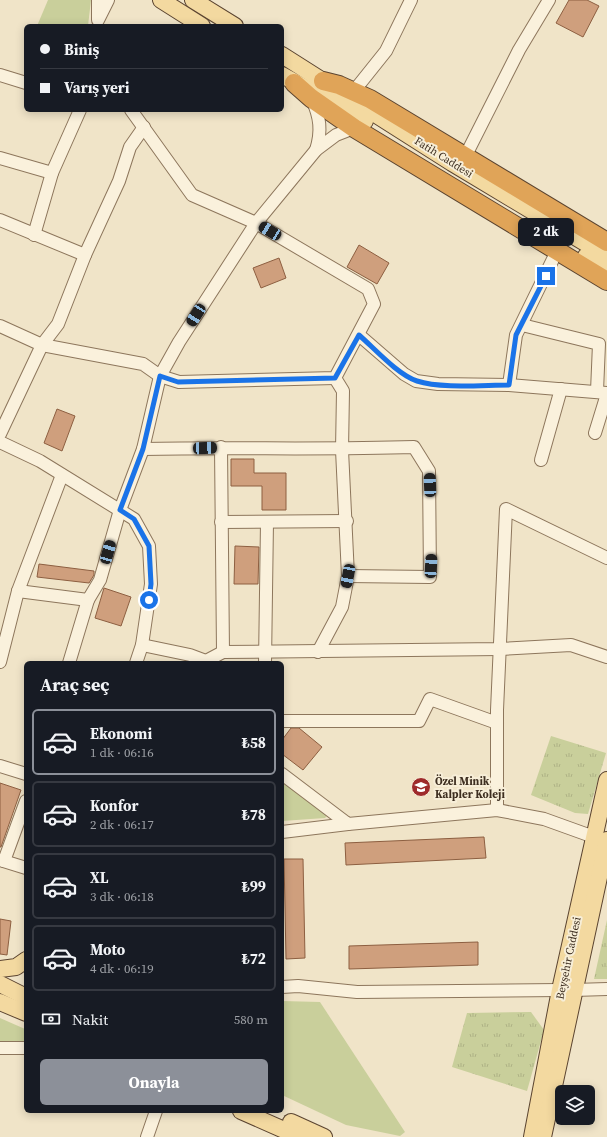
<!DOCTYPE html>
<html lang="tr">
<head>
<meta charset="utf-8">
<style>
	body { margin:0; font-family:"Source Serif 4",serif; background:#242831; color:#f1f3f6; height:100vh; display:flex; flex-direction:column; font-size:15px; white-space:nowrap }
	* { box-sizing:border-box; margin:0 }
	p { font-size:13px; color:#9ea1a6 }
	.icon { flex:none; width:22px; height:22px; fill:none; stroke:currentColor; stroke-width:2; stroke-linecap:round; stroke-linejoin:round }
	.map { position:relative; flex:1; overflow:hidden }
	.drawer { position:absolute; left:24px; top:661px; width:260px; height:452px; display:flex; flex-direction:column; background:#171b24; border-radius:6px; box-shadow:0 2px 10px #0003 }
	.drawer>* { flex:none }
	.hud { position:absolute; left:24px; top:24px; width:260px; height:88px; border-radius:6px; box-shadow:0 2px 10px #0003; display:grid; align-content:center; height:88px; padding:0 16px; background:#171b24 }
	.fabs { position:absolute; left:555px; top:1085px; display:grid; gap:8px }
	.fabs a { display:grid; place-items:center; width:40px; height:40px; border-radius:6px; background:#171b24; box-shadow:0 2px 10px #0003; font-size:20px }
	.end { position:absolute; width:18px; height:18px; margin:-9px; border:5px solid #1a73e8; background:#fff; box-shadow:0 0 0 2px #fff }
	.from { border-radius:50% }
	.bubble { position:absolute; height:28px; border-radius:6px; background:#171b24; box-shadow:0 2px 10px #0003; font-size:13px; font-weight:700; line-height:28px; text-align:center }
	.car { position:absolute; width:12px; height:24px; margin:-12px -6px; border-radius:5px; box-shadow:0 0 3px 1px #0007; background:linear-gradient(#222 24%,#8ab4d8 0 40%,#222 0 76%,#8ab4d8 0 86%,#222 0) }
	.hud b { display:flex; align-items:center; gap:14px; height:38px; font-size:15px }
	.hud b+b { border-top:1px solid #363941 }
	.hud i { width:10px; height:10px; background:#f1f3f6 }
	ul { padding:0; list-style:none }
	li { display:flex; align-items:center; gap:12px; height:66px; margin:0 8px 6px; padding:0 8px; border:2px solid #363941; border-radius:6px }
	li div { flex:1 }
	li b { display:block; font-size:15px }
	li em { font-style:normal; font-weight:700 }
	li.on { border-color:#8c9099 }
	li>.icon { width:36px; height:36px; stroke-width:1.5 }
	h2 { padding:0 16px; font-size:18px; line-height:48px }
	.pay { display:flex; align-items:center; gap:10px; height:44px; padding:0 16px; font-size:15px }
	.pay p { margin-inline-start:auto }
	.button { display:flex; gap:8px; margin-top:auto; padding:8px 16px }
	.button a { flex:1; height:46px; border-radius:6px; background:#8c9099; color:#fff; font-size:16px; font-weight:700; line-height:46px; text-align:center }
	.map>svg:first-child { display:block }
</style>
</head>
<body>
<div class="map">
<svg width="607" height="1137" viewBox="0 0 607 1137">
	<defs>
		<pattern id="grass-tufts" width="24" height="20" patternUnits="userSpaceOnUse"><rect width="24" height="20" fill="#c9cf9b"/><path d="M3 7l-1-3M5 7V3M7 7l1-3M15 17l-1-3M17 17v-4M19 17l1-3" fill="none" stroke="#aeb285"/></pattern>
	</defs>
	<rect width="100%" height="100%" fill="#f0e4c8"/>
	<g fill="url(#grass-tufts)">
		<path d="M551,736L606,753L588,814L575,813L531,795Z"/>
		<path d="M607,920V979H594Z"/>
		<path d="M531,1012L544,1030L527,1091L452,1067L467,1013Z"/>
	</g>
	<g fill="#c9cf9b">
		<path d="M48,0H91L88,26H37Z"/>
		<path d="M282,776L329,814L325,818L282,821Z"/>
		<path d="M282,1001L320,1002L405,1132L400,1136L346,1125L282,1095Z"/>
		<path d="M0,1018L25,1029L26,1038L22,1044L0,1043Z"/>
	</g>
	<g fill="#cf9f7d" stroke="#8d5f41">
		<path d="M569,0H587L599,6L583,37L556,23Z"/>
		<path d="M359,245L389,263L377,284L347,267Z"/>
		<path d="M279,258L286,278L261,288L253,268Z"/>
		<path d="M57,409L75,416L62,451L44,443Z"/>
		<path d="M231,459H254V473H286V510H262V486H231Z"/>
		<path d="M235,546L259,547L258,584H234Z"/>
		<path d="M39,564L94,571V575L89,583L37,577Z"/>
		<path d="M104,588L131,597L121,626L95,618Z"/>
		<path d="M291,728H299L322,747L303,770L282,754V740Z"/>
		<path d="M0,783L21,790L1,847H0Z"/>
		<path d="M484,837L486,858L346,865L345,843Z"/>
		<path d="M284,859H303L305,958L286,959Z"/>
		<path d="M0,919L11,921L7,955L0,954Z"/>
		<path d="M478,942V965L349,969V946Z"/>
	</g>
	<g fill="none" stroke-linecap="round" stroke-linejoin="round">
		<defs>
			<g id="minor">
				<path d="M98,0V20L108,0"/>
				<path d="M0,75L26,83"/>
				<path d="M354,91L386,51L411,0"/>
				<path d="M312,99C320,117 322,131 316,150"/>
				<path d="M469,149L519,50L549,0"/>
				<path d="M0,158L52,173"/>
				<path d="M0,220L85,255"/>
				<path d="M34,235L52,173L80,110"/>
				<path d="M522,325L599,344L597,391"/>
				<path d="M0,326L42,345L143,364L160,376L179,382L335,378L374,304L368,289L256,223L192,195L131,110"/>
				<path d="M359,335L404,374L416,381L438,384L509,385L607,393"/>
				<path d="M509,385L516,335L557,251"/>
				<path d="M595,433L607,394"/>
				<path d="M0,434L42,345L58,324L85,255L119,181L130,147L144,127"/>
				<path d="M0,442L40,461L134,519L149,546L151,584L142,645L136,663"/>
				<path d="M221,447L223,652"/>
				<path d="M143,449C233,447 323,450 414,447L429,471L430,577L348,576"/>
				<path d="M541,460L561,389"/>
				<path d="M221,522L347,521"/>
				<path d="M18,591L88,600L100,580L120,510L143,449L160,376L179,342L256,223L316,150L336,135L354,128"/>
				<path d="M142,645L190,655L206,661L223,652L500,649L571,645L607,657"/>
				<path d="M318,652L342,607L348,576L342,450L343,391L335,378"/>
				<path d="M0,662L18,591L62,475"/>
				<path d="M69,663L88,600"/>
				<path d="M265,663L267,522"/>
				<path d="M282,721H419L430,699L497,723"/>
				<path d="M0,766L26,774"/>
				<path d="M282,774L348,824L497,810L544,819L594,837"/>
				<path d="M497,810V710L506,509L607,558"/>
				<path d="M282,832L348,824"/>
				<path d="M0,860L26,868"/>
				<path d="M4,861L26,801"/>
				<path d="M282,987L298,986L357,992L560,990"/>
				<path d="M574,990L607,989"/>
				<path d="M0,1048H26"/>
				<path d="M147,1137L156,1111"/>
			</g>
			<g id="major">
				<path d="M161,0L202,26"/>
				<path d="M193,0L235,26"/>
				<path d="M282,55L452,163L607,256"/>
				<path d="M282,75L365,121"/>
				<path d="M586,256L607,269"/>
				<path d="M0,969L16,967L26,960"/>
				<path d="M0,984L26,997"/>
				<path d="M0,1002L26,1013"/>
				<path d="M241,1111L300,1137"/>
				<path d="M291,1122L324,1137"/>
				<path d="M532,1137L560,990L607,780"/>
				<path d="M543,1137L607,840"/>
			</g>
			<g id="highway">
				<path d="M323,81L339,85L370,99L607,242"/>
				<path d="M294,83L311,98L354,128L607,281"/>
			</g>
		</defs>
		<use href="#minor" stroke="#8d765c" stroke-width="14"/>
		<use href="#major" stroke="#5b4430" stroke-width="18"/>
		<use href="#highway" stroke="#5b4430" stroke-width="20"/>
		<use href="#minor" stroke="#faf1dc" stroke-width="12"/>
		<use href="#major" stroke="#f3d9a0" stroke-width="16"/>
		<use href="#highway" stroke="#e0a458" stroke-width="18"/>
	</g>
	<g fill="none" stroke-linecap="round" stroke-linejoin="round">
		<path stroke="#1a73e8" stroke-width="5" d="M149,600L151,584L149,546L134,519L120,510L143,449L160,376L178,382L335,378L359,335C374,348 398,375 417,381C441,389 483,385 509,385L516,335L546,276"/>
	</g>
	<defs>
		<symbol id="school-disc" viewBox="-11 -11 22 22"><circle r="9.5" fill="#9e2a2b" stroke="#f7eed8"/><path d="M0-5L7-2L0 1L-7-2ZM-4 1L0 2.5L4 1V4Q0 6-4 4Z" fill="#fff"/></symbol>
	</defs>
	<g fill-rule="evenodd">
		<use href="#school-disc" x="410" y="776" width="22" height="22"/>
	</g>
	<g text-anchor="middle" stroke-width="4" stroke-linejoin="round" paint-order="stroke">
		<g font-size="11" fill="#3d2e20" stroke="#f7eed8">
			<text transform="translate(444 157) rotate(32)" y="4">Fatih Caddesi</text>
			<text transform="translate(568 958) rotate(-78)" y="4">Beyşehir Caddesi</text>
		</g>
		<g font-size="11" font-weight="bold" fill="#3d2e20" stroke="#f7eed8" text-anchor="start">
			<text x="435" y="785">Özel Minik<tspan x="435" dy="13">Kalpler Koleji</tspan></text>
		</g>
	</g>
</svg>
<div class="fabs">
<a><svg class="icon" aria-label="layers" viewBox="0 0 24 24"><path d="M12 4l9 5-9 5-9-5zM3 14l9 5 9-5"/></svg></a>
</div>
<i class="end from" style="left:149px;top:600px"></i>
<i class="end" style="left:546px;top:276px"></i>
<div class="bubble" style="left:518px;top:218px;width:56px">2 dk</div>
<i class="car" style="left:270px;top:231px;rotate:301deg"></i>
<i class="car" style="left:196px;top:315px;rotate:213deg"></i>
<i class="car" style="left:205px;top:448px;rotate:88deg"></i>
<i class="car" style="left:430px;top:485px;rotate:358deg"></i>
<i class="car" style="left:108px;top:552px;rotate:16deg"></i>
<i class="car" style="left:431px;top:566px;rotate:3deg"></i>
<i class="car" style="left:348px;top:576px;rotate:191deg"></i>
<div class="hud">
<b><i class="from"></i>Biniş</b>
<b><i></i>Varış yeri</b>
</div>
<section class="drawer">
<h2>Araç seç</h2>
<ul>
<li class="on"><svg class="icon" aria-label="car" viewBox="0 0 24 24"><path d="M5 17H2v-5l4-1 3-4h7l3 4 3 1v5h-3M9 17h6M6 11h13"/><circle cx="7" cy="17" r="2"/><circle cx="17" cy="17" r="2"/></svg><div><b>Ekonomi</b><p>1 dk · 06:16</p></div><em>₺58</em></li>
<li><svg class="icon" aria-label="car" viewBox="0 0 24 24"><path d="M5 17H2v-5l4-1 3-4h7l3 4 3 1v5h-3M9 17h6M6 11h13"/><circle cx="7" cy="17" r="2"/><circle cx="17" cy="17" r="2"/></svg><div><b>Konfor</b><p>2 dk · 06:17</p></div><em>₺78</em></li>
<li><svg class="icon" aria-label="car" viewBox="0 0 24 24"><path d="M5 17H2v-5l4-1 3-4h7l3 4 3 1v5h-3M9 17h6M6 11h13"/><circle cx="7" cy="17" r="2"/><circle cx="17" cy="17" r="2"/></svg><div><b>XL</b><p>3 dk · 06:18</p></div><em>₺99</em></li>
<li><svg class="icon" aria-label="car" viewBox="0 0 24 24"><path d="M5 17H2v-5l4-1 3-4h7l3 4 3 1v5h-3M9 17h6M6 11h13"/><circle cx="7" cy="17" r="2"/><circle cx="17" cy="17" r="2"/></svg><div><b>Moto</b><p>4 dk · 06:19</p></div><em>₺72</em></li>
</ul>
<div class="pay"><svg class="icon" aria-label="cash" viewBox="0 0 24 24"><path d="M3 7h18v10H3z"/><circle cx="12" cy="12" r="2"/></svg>Nakit<p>580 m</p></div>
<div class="button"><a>Onayla</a></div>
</section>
</div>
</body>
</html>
